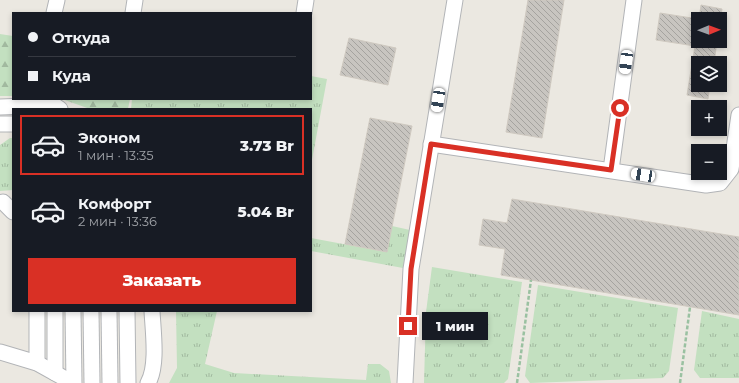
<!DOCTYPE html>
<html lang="ru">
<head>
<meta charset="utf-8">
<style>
	body { margin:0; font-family:Montserrat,sans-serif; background:#20242c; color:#f1f3f6; height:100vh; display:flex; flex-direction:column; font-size:15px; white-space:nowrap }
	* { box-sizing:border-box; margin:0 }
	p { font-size:13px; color:#9ea1a6 }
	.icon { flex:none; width:22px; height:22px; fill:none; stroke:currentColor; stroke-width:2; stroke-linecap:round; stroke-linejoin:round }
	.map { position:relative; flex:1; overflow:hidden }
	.side { position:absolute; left:12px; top:108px; width:300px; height:204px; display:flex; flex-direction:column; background:#171b24; border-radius:0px; box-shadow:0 2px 6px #0003 }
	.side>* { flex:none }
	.top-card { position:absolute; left:12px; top:12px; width:300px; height:88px; border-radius:0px; box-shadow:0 2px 6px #0003; display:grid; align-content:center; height:88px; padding:0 16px; background:#171b24 }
	.needle { width:26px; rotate:89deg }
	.tools { position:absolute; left:691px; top:12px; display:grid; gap:8px }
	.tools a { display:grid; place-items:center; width:36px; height:36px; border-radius:0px; background:#171b24; box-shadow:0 2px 6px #0003; font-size:20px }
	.end { position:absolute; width:18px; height:18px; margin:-9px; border:5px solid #d93025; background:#fff; box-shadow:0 0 0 2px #fff }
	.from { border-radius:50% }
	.bubble { position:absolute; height:28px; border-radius:0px; background:#171b24; box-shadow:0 2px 6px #0003; font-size:13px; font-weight:800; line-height:28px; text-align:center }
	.car { position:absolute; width:12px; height:24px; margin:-12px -6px; border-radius:5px; box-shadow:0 0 3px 1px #0007; background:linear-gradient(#fff 24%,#345 0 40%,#fff 0 76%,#345 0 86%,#fff 0) }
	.top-card b { display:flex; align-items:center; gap:14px; height:38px; font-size:15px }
	.top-card b+b { border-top:1px solid #363941 }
	.top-card i { width:10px; height:10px; background:#f1f3f6 }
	ul { padding:7px 0 0; list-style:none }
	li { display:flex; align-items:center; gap:12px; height:60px; margin:0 8px 6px; padding:0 8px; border:2px solid transparent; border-radius:0px }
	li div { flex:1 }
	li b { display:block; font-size:15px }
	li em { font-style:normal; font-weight:800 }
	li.on { border-color:#d93025 }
	li>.icon { width:36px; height:36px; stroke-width:1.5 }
	.button { display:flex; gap:8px; margin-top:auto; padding:8px 16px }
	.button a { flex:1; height:46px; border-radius:0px; background:#d93025; color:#fff; font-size:16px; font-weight:800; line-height:46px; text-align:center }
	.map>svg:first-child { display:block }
</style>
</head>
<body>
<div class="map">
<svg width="739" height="383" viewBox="0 0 739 383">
	<defs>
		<pattern id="grass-tufts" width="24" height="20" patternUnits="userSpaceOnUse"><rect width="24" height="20" fill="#c3e0c0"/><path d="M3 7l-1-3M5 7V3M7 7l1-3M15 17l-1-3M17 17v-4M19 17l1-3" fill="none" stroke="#a1b99f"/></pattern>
		<pattern id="forest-firs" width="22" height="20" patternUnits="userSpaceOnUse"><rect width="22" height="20" fill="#c3e0c0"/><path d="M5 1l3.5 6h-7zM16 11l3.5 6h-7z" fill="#a1b99f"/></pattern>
		<pattern id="building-back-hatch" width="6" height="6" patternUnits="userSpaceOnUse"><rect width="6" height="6" fill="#c8c5c0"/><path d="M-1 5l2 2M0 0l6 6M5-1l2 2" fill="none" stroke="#a5a39f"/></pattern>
	</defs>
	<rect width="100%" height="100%" fill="#ebe8e1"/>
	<g fill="url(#grass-tufts)">
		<path d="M311,76L327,79L311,165V109H131L132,99H311Z"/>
		<path d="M10,138H13V190L0,191V145Z"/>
		<path d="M392,226L410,230L403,268L311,251V238L386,252Z"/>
		<path d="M432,267L522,282L508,379L504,383H424L426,312Z"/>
		<path d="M538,285L678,308L669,371L663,378L530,383L525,376Z"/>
		<path d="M176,311H217L205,364L234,373L366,380L368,364H380L389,371L391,383H169L177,368Z"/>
		<path d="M702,311L739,319V378H700L694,370Z"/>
	</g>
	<g fill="url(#forest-firs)">
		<path d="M0,34L13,36V96H0Z"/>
		<path d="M62,99H130L128,109H90Z"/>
	</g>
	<g fill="url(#building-back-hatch)" stroke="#cfc9c0">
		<path d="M528,0H564L542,138L506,132Z"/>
		<path d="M701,5L722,9L720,22V19H699Z"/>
		<path d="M660,13L698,19V41H717L714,63H698V85H710L708,99L687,95L695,46L656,40Z"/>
		<path d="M349,38L396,48L388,85L340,75Z"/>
		<path d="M370,118L412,126L387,252L345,244Z"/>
		<path d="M512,199L739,237V315L501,275L505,249L479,245L483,219L507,223Z"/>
	</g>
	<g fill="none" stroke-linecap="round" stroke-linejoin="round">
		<defs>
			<g id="service">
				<path d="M54,13L57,0"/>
				<path d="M133,13L135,0"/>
				<path d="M304,13L306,0"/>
				<path d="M0,107L54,105L60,109"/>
				<path d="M0,124H13"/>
				<path d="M431,144L706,185L720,183L731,169L739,115"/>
				<path d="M611,170L634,0"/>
				<path d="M3,202L13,212"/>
				<path d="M55,311V373"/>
				<path d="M73,311L74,383"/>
				<path d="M91,311L92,383"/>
				<path d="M109,311L110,383"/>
				<path d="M127,311L128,383"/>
				<path d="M0,352L37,363L73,383"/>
				<path d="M37,363V311"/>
				<path d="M148,383C158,366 153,331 152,311"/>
				<path d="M405,383L411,269L455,0"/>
			</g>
		</defs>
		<use href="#service" stroke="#b2b4b7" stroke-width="17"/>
		<g stroke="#9ac1a1" stroke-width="2.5" stroke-dasharray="4 2" stroke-linecap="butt">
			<path d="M517,383L531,280"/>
			<path d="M680,383L690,307"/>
		</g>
		<use href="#service" stroke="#fff" stroke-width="15"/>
	</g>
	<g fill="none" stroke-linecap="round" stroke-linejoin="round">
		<path stroke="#d93025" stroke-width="5" d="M408,326L411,269L431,144L611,170L620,108"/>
	</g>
</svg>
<div class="tools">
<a><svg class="needle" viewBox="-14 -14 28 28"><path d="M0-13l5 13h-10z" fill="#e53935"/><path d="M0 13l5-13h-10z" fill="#9ea1a6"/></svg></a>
<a><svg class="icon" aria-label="layers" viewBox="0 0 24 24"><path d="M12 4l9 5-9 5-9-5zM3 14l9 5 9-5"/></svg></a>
<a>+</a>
<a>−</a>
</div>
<i class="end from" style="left:620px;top:108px"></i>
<i class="end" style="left:408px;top:326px"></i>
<div class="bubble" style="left:422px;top:312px;width:66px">1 мин</div>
<i class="car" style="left:626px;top:62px;rotate:188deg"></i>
<i class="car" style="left:438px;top:100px;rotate:189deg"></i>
<i class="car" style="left:643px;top:175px;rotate:279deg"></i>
<div class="top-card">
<b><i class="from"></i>Откуда</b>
<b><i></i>Куда</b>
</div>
<section class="side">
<ul>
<li class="on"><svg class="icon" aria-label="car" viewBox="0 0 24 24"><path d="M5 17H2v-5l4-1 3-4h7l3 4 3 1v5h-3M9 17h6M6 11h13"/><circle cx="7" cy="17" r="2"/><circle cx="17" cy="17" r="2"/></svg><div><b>Эконом</b><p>1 мин · 13:35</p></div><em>3.73 Br</em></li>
<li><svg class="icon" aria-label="car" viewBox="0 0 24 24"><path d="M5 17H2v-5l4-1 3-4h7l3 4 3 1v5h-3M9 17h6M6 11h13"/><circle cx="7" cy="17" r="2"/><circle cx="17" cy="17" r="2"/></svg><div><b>Комфорт</b><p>2 мин · 13:36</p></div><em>5.04 Br</em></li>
</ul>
<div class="button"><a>Заказать</a></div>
</section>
</div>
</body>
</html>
